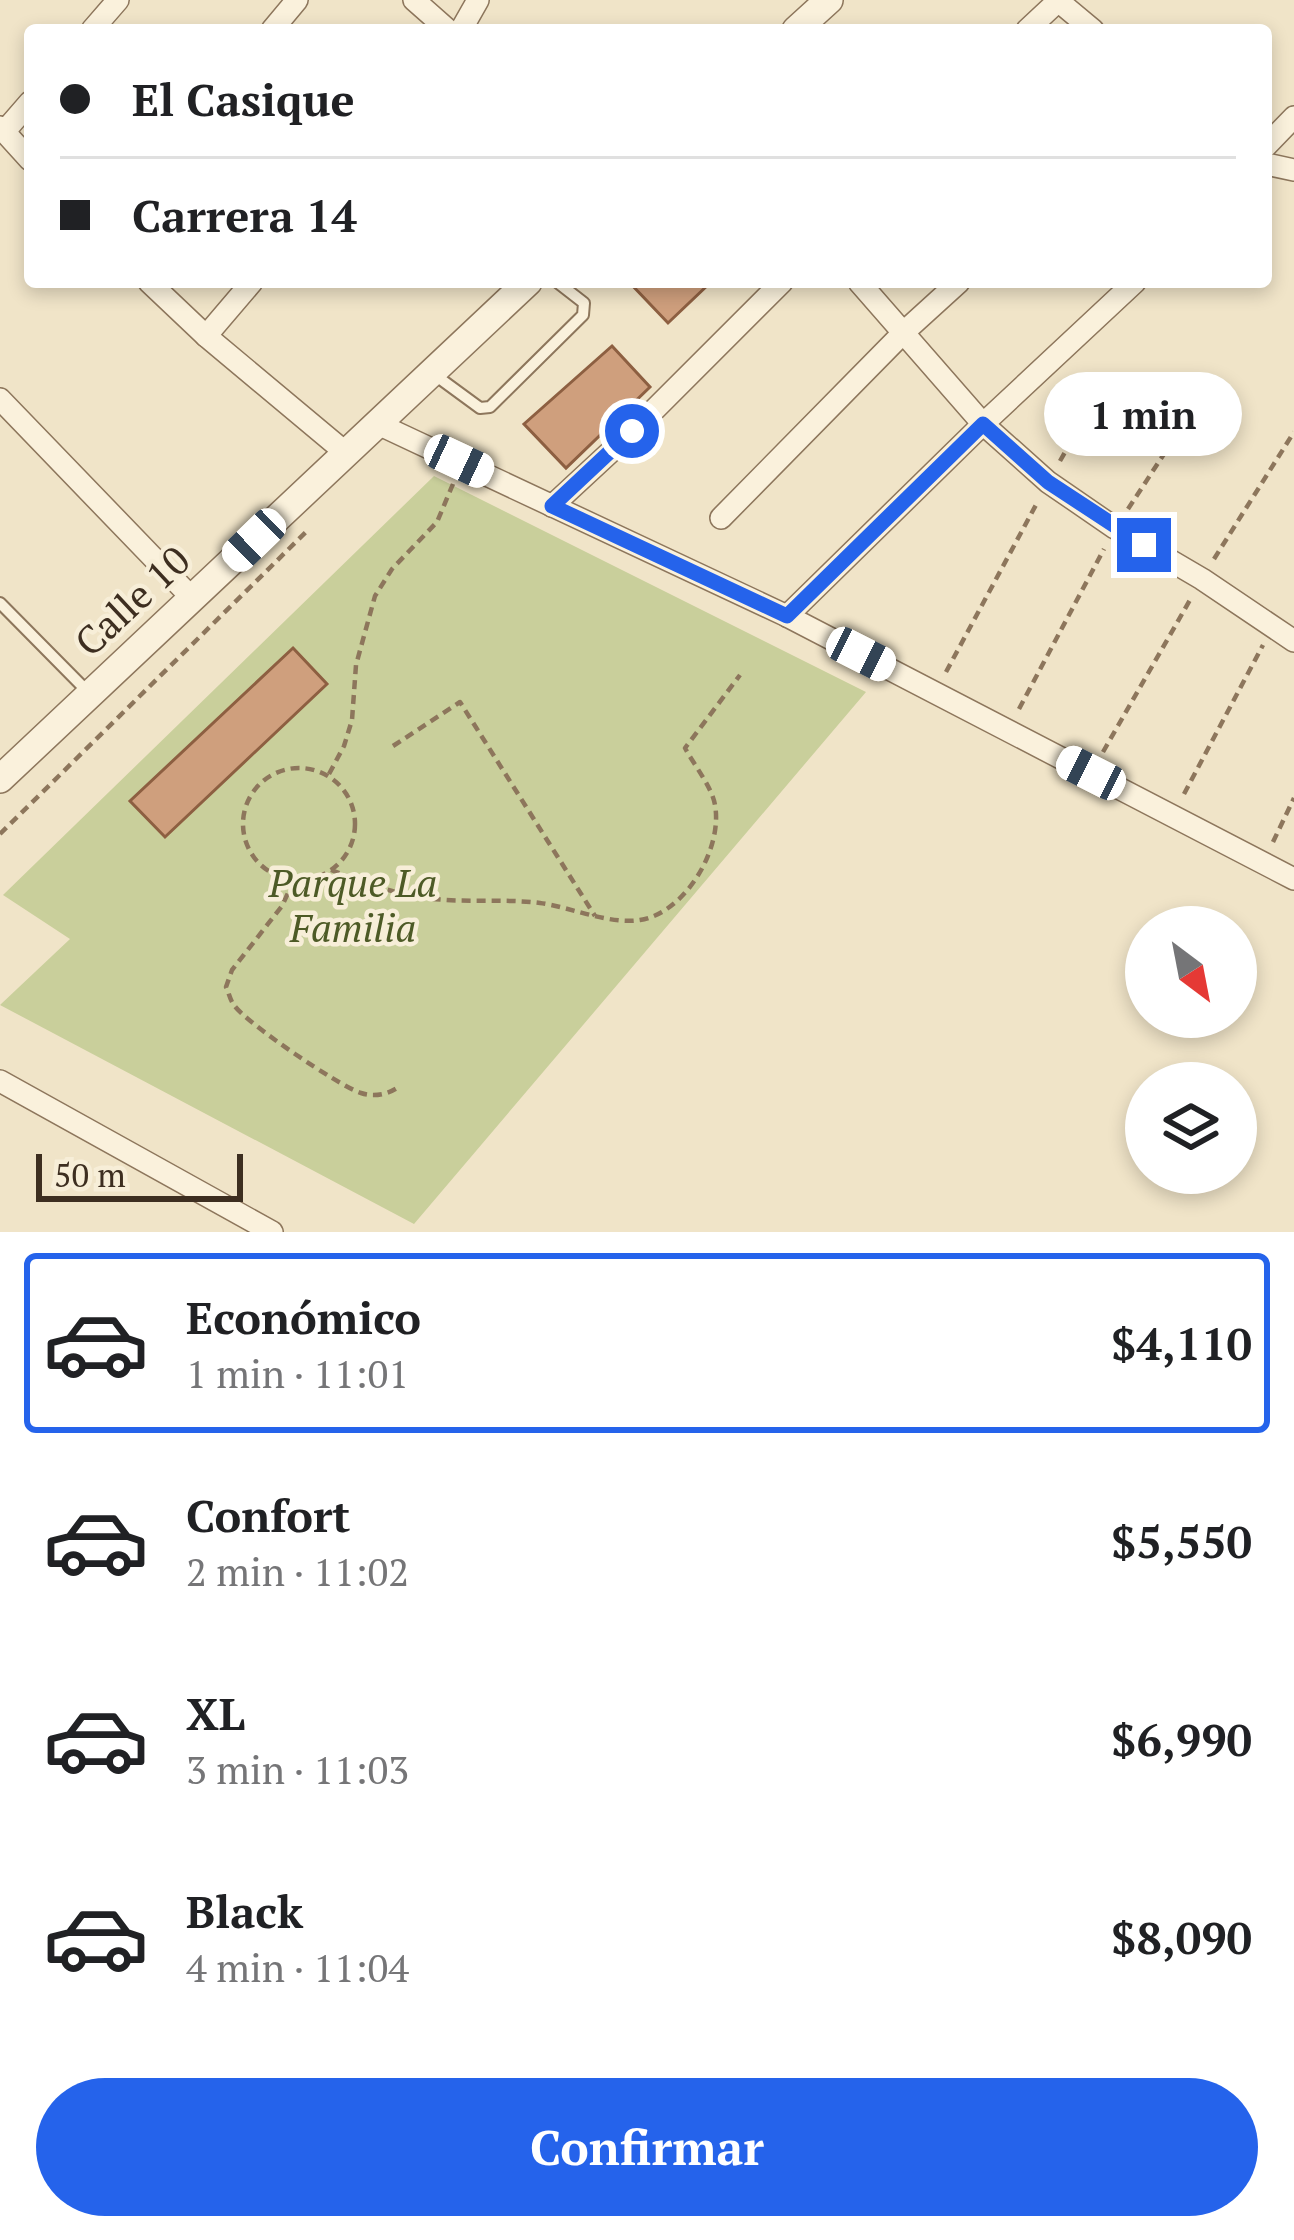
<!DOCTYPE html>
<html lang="es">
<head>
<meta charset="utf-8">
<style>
	body { margin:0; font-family:"PT Serif",serif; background:#f2f2f2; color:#202124; height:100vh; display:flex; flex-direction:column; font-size:45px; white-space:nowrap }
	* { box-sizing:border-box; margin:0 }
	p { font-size:39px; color:#757577 }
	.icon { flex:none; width:66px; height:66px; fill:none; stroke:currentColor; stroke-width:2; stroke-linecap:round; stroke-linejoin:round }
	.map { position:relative; height:1232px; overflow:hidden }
	.side { display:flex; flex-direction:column; background:#fff; flex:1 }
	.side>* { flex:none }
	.guide { position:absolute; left:24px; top:24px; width:1248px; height:264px; border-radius:12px; box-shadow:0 6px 18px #0003; display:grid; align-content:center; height:264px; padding:0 36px; background:#fff }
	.needle { width:78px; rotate:148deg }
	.tools { position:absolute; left:1125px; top:906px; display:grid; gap:24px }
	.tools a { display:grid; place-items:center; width:132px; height:132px; border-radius:50%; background:#fff; box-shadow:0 6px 18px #0003; font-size:60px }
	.scale { position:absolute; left:36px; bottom:30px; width:207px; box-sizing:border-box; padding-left:12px; border:6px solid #3d2e20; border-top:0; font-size:33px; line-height:42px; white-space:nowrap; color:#3d2e20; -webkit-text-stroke:9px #f7eed8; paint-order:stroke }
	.end { position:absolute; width:54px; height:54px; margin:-27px; border:15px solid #2563eb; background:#fff; box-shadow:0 0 0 6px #fff }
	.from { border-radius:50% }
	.bubble { position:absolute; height:84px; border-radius:42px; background:#fff; box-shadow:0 6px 18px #0003; font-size:39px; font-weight:600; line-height:84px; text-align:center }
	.car { position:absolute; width:36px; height:72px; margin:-36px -18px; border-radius:15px; box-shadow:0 0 9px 3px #0007; background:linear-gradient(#fff 24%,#345 0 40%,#fff 0 76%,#345 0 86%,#fff 0) }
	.guide b { display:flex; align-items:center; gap:42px; height:114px; font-size:45px }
	.guide b+b { border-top:3px solid #e0e0e0 }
	.guide i { width:30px; height:30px; background:#202124 }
	ul { padding:21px 0 0; list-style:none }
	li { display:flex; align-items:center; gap:36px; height:180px; margin:0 24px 18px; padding:0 12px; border:6px solid transparent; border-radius:12px }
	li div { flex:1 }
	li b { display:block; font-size:45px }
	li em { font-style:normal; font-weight:600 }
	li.current { border-color:#2563eb }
	li>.icon { width:108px; height:108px; stroke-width:1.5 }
	.button { display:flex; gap:24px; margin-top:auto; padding:24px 36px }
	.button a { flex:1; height:138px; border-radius:72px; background:#2563eb; color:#fff; font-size:48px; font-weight:600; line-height:138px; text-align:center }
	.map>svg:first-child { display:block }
</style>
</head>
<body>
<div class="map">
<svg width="1294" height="1232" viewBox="0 0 1294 1232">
	<rect width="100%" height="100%" fill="#f0e4c8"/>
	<path fill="#c9cf9b" d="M434,476L866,692L414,1224L0,1005L70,939L3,895Z"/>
	<g fill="#cf9f7d" stroke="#8d5f41" stroke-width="3">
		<path d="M629,282H711L668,323Z"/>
		<path d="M612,346L650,387L566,468L524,424Z"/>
		<path d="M293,648L327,684L165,837L130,801Z"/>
	</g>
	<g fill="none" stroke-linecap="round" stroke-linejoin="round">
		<defs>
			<g id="service">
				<path d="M435,375L480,408L490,407L583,315L584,303L557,282"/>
				<path d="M0,603L88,692"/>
			</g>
			<g id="minor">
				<path d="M414,0L448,30"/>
				<path d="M1057,0L1093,30"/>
				<path d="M92,30L118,0"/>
				<path d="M272,30L297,0"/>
				<path d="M461,30L478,0"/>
				<path d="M1027,30L1058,1"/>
				<path d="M0,127L30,160"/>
				<path d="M4,132L30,102"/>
				<path d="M1266,146L1294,117"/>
				<path d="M1266,164L1294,170"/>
				<path d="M149,282L206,336L346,453"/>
				<path d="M859,282L983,424L1048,482L1115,528L1202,579L1294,641"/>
				<path d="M206,336L252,282"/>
				<path d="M0,399L192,598"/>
				<path d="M378,424L787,616L1294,879"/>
				<path d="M552,506L633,431L782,282"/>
				<path d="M721,518L904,332L959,282"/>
				<path d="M787,616L983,424L1135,282"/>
				<path d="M0,1081L272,1232"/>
			</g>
			<g id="tertiary">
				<path d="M796,30L829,0"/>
				<path d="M0,779L528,282"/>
			</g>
		</defs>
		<use href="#service" stroke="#8d765c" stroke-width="14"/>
		<use href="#minor" stroke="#8d765c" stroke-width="24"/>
		<use href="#tertiary" stroke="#8d765c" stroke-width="30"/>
		<g stroke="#8d765c" stroke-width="4.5" stroke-dasharray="9 6" stroke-linecap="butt">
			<path d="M1060,461L1099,393"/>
			<path d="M1128,509L1217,373"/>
			<path d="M1214,559L1294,432"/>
			<path d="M946,672L1037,503"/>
			<path d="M1019,709L1104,549"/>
			<path d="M393,746L460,702L595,916"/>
			<path d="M1103,752L1190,600"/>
			<circle cx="299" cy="824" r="56"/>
			<path d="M329,774L344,746L352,720L356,665L375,596L392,569L437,522L453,484"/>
			<path d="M1184,794L1263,645"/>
			<path d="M0,834L308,530"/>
			<path d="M1273,842L1294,798"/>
			<path d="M331,870C359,881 389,892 420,897C459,904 500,898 540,903C570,907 610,925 640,920C685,913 723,849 715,805C712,787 694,765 685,748L740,675"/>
			<path d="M294,880L282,906L232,970L226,987C229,993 230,1000 234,1005C246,1023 339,1086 361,1093C373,1097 386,1095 397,1088"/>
		</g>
		<use href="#service" stroke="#faf1dc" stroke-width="10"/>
		<use href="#minor" stroke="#faf1dc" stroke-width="21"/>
		<use href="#tertiary" stroke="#faf1dc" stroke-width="27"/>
	</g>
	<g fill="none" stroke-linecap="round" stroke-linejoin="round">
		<path stroke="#2563eb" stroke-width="15" d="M632,431L552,506L787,616L983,424L1048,482L1144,545"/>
	</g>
	<g text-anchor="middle" stroke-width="9" stroke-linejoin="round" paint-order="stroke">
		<g font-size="39" fill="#3d2e20" stroke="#f7eed8">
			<text transform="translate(132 601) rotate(-43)" y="14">Calle 10</text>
		</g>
		<g font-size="39" font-style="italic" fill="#4d5a26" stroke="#f7eed8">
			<text x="353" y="897">Parque La<tspan x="353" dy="45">Familia</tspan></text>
		</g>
	</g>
</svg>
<div class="tools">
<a><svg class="needle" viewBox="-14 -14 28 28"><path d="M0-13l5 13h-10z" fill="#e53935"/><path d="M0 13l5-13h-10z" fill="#757577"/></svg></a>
<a><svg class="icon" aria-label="layers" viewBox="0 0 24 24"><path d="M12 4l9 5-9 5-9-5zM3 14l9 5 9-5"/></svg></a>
</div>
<div class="scale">50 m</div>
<i class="end from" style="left:632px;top:431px"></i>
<i class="end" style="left:1144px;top:545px"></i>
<div class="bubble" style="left:1044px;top:372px;width:198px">1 min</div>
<i class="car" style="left:459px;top:461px;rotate:115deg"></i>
<i class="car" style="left:254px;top:540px;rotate:226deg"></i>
<i class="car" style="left:861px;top:654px;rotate:117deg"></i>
<i class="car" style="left:1091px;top:773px;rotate:297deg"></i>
<div class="guide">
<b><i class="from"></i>El Casique</b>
<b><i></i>Carrera 14</b>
</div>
</div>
<section class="side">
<ul>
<li class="current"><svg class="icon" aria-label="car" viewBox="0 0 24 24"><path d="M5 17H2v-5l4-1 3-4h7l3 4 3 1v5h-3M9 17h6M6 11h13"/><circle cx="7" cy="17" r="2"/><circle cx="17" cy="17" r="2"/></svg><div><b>Económico</b><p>1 min · 11:01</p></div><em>$4,110</em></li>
<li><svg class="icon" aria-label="car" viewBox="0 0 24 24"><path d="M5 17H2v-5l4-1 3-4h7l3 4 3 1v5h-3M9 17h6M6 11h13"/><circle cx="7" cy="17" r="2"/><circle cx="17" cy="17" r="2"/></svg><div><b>Confort</b><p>2 min · 11:02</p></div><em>$5,550</em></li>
<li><svg class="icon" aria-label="car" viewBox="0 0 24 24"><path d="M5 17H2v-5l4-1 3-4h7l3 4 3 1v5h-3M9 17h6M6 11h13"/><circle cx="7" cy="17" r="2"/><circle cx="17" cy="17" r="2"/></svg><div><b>XL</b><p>3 min · 11:03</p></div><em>$6,990</em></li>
<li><svg class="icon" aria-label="car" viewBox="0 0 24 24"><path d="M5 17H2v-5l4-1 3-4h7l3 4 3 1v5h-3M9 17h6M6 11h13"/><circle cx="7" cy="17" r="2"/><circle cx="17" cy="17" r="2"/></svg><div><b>Black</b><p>4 min · 11:04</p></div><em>$8,090</em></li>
</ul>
<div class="button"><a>Confirmar</a></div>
</section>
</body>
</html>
